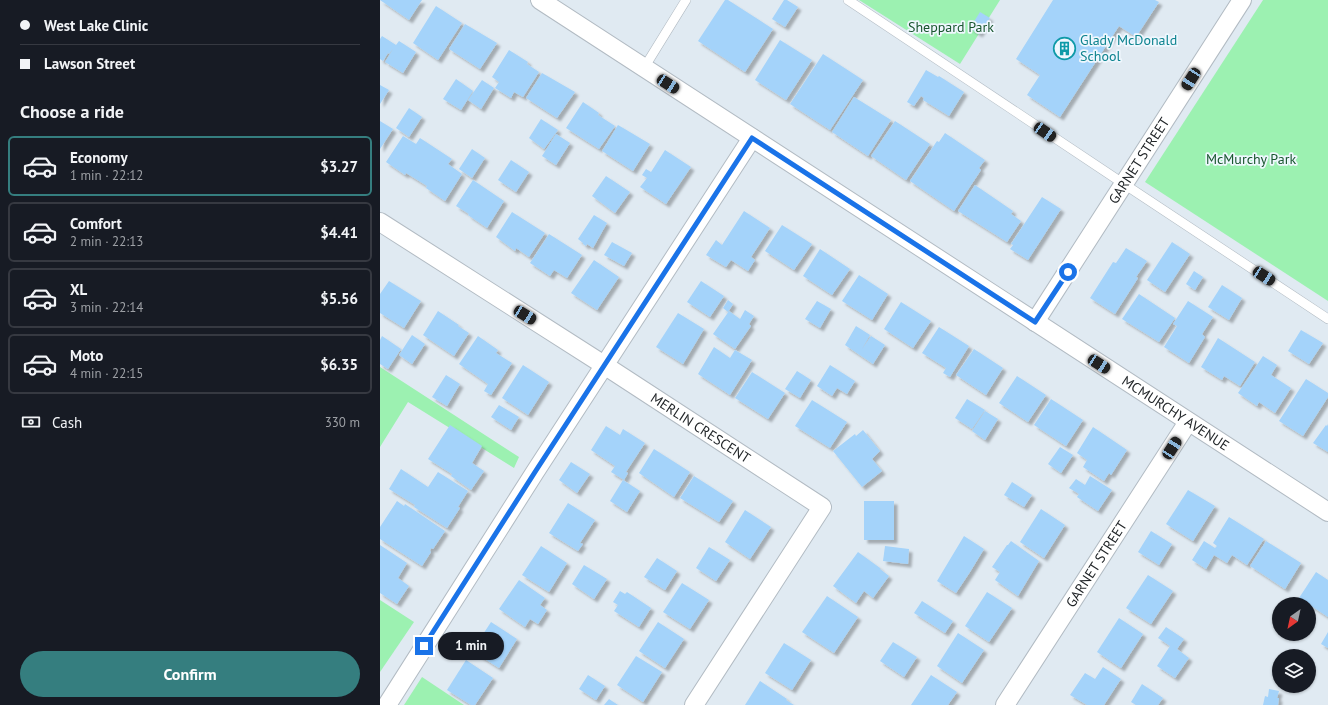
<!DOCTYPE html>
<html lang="en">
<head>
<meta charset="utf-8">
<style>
	body { margin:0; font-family:"PT Sans",sans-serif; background:#20242c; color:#f1f3f6; height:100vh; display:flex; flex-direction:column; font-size:15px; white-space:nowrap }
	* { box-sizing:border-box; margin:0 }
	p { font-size:13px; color:#9ea1a6 }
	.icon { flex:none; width:22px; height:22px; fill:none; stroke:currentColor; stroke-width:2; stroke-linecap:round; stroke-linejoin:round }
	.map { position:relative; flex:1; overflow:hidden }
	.panel { display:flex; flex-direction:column; background:#171b24; width:380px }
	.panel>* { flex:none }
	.top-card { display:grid; align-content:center; height:88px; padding:0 20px; background:#171b24 }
	.needle { width:26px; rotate:213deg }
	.buttons { position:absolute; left:892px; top:597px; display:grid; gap:8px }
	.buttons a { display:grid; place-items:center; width:44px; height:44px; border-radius:50%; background:#171b24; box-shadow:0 1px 3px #0004; font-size:20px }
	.end { position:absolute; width:18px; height:18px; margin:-9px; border:5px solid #1a73e8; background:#fff; box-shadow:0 0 0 2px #fff }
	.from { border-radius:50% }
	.bubble { position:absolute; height:28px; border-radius:14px; background:#171b24; box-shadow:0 1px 3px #0004; font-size:13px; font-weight:700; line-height:28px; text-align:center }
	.car { position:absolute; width:12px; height:24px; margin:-12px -6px; border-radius:5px; box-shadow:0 0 3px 1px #0007; background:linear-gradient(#222 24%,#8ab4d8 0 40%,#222 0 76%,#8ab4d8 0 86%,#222 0) }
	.top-card b { display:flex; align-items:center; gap:14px; height:38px; font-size:15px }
	.top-card b+b { border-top:1px solid #363941 }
	.top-card i { width:10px; height:10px; background:#f1f3f6 }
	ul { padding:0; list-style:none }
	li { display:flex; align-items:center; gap:12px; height:60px; margin:0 8px 6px; padding:0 12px; border:2px solid #363941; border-radius:6px }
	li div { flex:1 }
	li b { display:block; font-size:15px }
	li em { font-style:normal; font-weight:700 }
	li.active { border-color:#357e7f }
	li>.icon { width:36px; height:36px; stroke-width:1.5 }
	h2 { padding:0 20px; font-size:18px; line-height:48px }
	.pay { display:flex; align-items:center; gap:10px; height:44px; padding:0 20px; font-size:15px }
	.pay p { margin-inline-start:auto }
	.button { display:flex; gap:8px; margin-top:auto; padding:8px 20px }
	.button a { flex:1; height:46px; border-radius:24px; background:#357e7f; color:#fff; font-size:16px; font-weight:700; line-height:46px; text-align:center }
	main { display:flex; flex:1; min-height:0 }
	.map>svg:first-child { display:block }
</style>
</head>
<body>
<main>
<section class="panel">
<div class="top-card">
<b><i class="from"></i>West Lake Clinic</b>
<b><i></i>Lawson Street</b>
</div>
<h2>Choose a ride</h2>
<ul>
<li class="active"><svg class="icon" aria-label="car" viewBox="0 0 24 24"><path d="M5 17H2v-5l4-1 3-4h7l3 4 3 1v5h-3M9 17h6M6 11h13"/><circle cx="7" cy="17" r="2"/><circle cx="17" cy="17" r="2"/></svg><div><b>Economy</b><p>1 min · 22:12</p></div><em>$3.27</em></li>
<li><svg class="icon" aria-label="car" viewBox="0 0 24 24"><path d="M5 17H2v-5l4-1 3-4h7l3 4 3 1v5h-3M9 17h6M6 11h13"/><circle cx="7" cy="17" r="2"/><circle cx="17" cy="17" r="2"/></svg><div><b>Comfort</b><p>2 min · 22:13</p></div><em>$4.41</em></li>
<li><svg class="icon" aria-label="car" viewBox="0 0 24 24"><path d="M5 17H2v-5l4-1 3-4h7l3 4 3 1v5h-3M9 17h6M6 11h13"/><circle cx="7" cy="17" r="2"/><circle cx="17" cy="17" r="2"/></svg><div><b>XL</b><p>3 min · 22:14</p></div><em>$5.56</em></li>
<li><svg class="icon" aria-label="car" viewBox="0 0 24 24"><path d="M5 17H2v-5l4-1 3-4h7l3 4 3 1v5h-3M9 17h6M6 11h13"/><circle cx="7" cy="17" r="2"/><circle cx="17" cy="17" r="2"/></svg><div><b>Moto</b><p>4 min · 22:15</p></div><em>$6.35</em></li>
</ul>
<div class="pay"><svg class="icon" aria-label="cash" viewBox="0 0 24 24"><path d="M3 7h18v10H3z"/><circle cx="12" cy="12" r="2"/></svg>Cash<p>330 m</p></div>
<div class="button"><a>Confirm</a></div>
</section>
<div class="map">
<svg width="948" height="705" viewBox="0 0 948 705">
	<defs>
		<filter id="shadow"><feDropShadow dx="3.5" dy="3.5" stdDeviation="1" flood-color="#0004"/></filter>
	</defs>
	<rect width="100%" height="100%" fill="#e0eaf2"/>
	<g fill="#9cf1b1">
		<path d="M479,0H620L580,64Z"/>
		<path d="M883,0H948V301L765,182Z"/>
		<path d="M0,367L139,457L134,468L28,402L0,447Z"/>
		<path d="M0,600L34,622L0,672Z"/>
		<path d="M42,677L84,705H24Z"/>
	</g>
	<g fill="#a4d3fa" filter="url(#shadow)">
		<path d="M0,0H42L29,20Z"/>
		<path d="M345,0H348L393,29L365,72L318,41Z"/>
		<path d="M404,0H407L418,7L405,27L392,19Z"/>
		<path d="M673,0H775L779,2L756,37L739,26L680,117L647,95L660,75L636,59Z"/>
		<path d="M56,6L82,23L58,60L33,43Z"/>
		<path d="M600,12L610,18L599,34L590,28Z"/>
		<path d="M85,24L117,43L100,69L69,49Z"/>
		<path d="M2,36L16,45L19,41L36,52L23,73L5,62L13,49L9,54L8,53L3,61L0,59V39Z"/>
		<path d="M400,40L432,60L406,100L375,80Z"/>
		<path d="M129,50L148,62L147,64L159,72L143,97L134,92L131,98L115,88L119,82L112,77Z"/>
		<path d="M443,54L483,80L450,130L410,104Z"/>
		<path d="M546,70L558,77L559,76L584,92L569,116L543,100L544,98L541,96L534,106L527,102Z"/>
		<path d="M162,73L195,92L177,118L146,98Z"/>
		<path d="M76,79L93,91L81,110L63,99Z"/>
		<path d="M102,80L114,88L101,109L88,100Z"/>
		<path d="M0,85L9,90L0,104Z"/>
		<path d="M474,97L511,120L488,156L452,132Z"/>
		<path d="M203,102L219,113L218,115L235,126L219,149L186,128Z"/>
		<path d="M29,108L42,117L29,137L16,128Z"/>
		<path d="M161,119L178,130L164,149L149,138Z"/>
		<path d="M0,121L13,129L0,149Z"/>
		<path d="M515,121L550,144L526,180L491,156Z"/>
		<path d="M238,125L270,144L253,171L222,151Z"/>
		<path d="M565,133L605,160L599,168L601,170L574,211L530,181L557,141L559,142Z"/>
		<path d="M176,134L190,143L176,165L162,156Z"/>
		<path d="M23,136L36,144L40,138L72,159L68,164L82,174L65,201L46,188L47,186L26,173L25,175L6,162Z"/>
		<path d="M92,149L105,158L92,178L79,169Z"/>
		<path d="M285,150L311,167L286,204L260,187L267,178L262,175L266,169L271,172Z"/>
		<path d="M131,160L149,172L136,192L118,180Z"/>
		<path d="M226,176L250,192L235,213L212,196Z"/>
		<path d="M93,180L124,201L107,228L88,215L89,214L76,206Z"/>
		<path d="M595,185L633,211L631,214L641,221L627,242L578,211Z"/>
		<path d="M662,197L681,209L648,260L630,249L633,245L631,244Z"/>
		<path d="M364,211L390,228L371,257L375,260L368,271L351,260L346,267L326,255L336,240L342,245Z"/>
		<path d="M132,212L165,233L149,257L136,248L135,251L116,237Z"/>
		<path d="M214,215L227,223L213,248L207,244L206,246L203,244V243L198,239Z"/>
		<path d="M402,225L432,244L414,270L385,251Z"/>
		<path d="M169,234L202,255L187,278L174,270L170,276L150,263Z"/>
		<path d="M232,242L252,253L244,266L224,255Z"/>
		<path d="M792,242L810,254L785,292L767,280Z"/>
		<path d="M746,248L767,261L756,277L758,278L735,314L710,298L733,262L736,263Z"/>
		<path d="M440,249L470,269L452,295L423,276Z"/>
		<path d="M214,260L239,277L217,310L191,293Z"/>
		<path d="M814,271L823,277L815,290L806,284Z"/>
		<path d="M479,275L508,294L492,320L462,301Z"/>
		<path d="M9,281L41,301L24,328L0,313V294Z"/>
		<path d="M321,281L344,296L330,317L307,302Z"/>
		<path d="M842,285L862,298L849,320L828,307Z"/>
		<path d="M759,294L795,318L779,342L742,319Z"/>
		<path d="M348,300L353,304L348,312L343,308Z"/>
		<path d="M437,301L451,309L440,328L425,319Z"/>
		<path d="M808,301L833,317L822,334L825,337L809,363L784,347L797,326L793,324Z"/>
		<path d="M521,302L551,321L533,348L504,329Z"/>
		<path d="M365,310L374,316L369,324L371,326L355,349L333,334L349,311L360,319Z"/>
		<path d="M58,311L79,325L78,326L89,333L74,356L43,335Z"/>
		<path d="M298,313L324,329L303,364L276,347Z"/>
		<path d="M476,326L490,335L482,349L491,336L505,345L493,364L465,345Z"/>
		<path d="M559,327L589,346L570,377L563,373L566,368L542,353Z"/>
		<path d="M921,330L943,343L929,364L908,351Z"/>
		<path d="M32,335L45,344L32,364L19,355Z"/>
		<path d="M2,336L21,349L8,369L0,364V340Z"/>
		<path d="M98,336L118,350L116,353L132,363L111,395L104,391L108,384L79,364Z"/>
		<path d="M838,338L875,362L860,386L844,376L842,380L821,367Z"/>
		<path d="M334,347L350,358L355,350L372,360L350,395L318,374Z"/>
		<path d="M594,349L623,368L606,395L576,375Z"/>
		<path d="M883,356L897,365L891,375L911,388L895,413L879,402L877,406L858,393Z"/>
		<path d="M143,365L169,382L148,415L122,398Z"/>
		<path d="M450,365L475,381L467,394L457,388L452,396L437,386Z"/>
		<path d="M417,371L431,380L420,398L405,389Z"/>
		<path d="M372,372L405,393L388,419L355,398Z"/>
		<path d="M66,375L80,384L67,406L52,397Z"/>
		<path d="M637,376L666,395L648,422L619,403Z"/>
		<path d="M926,379L948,393V397L923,436L899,421Z"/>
		<path d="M587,399L605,410L592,429L575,418Z"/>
		<path d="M671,399L703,420L686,446L654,425Z"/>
		<path d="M432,400L467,422L450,448L415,426Z"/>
		<path d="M119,405L139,417L131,430L111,417Z"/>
		<path d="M605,411L618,419L605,440L592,431Z"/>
		<path d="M948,424V452L933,443L946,425L947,426Z"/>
		<path d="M70,425L102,446L92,463L104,471L91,490L71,476L72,474L48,459Z"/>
		<path d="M226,426L240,435L243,429L265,443L246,472L248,473L244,480L231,472L235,466L211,450Z"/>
		<path d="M713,427L747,450L731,475L729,473L724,481L703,467L707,460L697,453Z"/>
		<path d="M483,430L500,451L492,459L502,471L482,487L453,451L475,434L476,436Z"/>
		<path d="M680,447L693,455L681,473L668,464Z"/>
		<path d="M274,449L310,472L294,497L259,473Z"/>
		<path d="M191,462L210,474L197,493L179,480Z"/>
		<path d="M21,469L48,487L58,472L88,491L78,507L80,508L67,528L34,507L35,505L9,489Z"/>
		<path d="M314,476L353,501L339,522L300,498Z"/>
		<path d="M710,476L732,490L718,511L697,497L699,494L689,488L696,479L705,485Z"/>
		<path d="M243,480L260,491L247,512L230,501Z"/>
		<path d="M632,482L652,495L644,507L624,495Z"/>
		<path d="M808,490L835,506L813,541L786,524Z"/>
		<path d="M17,501L24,506L25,504L65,531L53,549L51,548L50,551L51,552L42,566L0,539V527Z"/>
		<rect x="484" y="501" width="30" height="39"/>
		<path d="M188,503L215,520L200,543L203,544L198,551L169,533Z"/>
		<path d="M661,509L685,525L664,558L640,542Z"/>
		<path d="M365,510L391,527L370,559L345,542Z"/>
		<path d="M849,517L884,539L867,565L852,555L847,563L834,555L826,569L812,560L824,541L835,548L837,546L833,543Z"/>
		<path d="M771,531L792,544L779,565L758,552Z"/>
		<path d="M584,536L604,549L590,572L582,567L590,572L576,593L557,581Z"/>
		<path d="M631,541L659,561L638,596L615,580L620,572L612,567L627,545H628Z"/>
		<path d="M886,541L921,563L905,589L870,566Z"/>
		<path d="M0,545L27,563L18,578L29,586L17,604L0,593Z"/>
		<path d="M161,546L187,563L169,592L142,575Z"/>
		<path d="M505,546L529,549L528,564L503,561Z"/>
		<path d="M329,547L350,560L336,581L316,568Z"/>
		<path d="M478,552L500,568V569L509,576L493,598L484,591L476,603L453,586Z"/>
		<path d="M277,558L297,571L285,590L264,577Z"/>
		<path d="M204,565L227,579L214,599L192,584Z"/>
		<path d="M936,572L948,580V617L919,598Z"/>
		<path d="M768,575L793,591L771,624L746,608Z"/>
		<path d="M139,580L165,598L160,605L167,610L158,624L150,619L145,627L119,609Z"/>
		<path d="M302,583L329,600L310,629L283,612Z"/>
		<path d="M240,591L245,594L247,592L271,608L259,627L234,611L238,605L233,602Z"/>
		<path d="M607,592L632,608L609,642L585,626Z"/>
		<path d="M447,596L478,617L454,653L422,632Z"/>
		<path d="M542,601L573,621L565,633L534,613Z"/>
		<path d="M739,618L763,634L741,668L717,652Z"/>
		<path d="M111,622L137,639L119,668L92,651Z"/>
		<path d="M278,622L304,639L285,668L259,651Z"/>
		<path d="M786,627L804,639L797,649L809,658L795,678L777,666L790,646L778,638Z"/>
		<path d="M948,632V648L941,644Z"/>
		<path d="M578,633L604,650L582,683L557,666Z"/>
		<path d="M513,642L537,657L524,677L500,661Z"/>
		<path d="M404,643L431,660L412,690L385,673Z"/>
		<path d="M256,656L282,672L263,702L237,685Z"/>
		<path d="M86,660L113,678L95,705H91L67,690Z"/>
		<path d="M723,667L741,679L724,705H707L690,695L705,673L715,679Z"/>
		<path d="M208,675L225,686L216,700L199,689Z"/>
		<path d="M551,675L577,692L568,705H531Z"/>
		<path d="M380,681L407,699L406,700L414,705H365Z"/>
		<path d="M762,684L783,698L778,705H756L751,702Z"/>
		<path d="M889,689L899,691L897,698H899L898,705H883L885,696L888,697Z"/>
		<path d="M229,699L238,705H224Z"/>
	</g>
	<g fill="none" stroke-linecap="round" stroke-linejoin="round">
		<defs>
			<g id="lane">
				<path d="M468,0L744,184L948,319"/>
				<path d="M264,68L306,0"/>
			</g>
			<g id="street">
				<path id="s1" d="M160,0L948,512"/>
				<path id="s2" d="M0,222L224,365L442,507L314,705"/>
				<path id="s3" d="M655,322L862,0"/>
				<path d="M7,705L155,472L372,138"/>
				<path id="s4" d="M625,705L808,422"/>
			</g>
		</defs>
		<use href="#lane" stroke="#b2bbc3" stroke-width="10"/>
		<use href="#street" stroke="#b2bbc3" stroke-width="20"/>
		<use href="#lane" stroke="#fff" stroke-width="9"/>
		<use href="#street" stroke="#fff" stroke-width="18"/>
	</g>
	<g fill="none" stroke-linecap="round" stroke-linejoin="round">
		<path stroke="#1a73e8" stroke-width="5" d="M44,646L155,472L372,138L655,322L688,272"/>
	</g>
	<defs>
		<symbol id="building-ring" viewBox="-11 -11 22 22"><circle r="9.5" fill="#eff7fe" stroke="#0f9aa8" stroke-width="1.5"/><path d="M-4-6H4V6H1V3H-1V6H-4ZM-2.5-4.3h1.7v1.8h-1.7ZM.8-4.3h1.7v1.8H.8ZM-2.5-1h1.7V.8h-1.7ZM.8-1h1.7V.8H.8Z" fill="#0f9aa8"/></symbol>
	</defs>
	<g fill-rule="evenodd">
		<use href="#building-ring" x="672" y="36" width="25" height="25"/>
	</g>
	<g text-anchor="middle" stroke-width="3.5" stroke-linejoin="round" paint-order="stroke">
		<g font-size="14" fill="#18562e" stroke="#eff7fe">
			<text x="571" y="32">Sheppard Park</text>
			<text x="871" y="164">McMurchy Park</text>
		</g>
		<g font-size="14" fill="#0d838f" stroke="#eff7fe" text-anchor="start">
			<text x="700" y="45">Glady McDonald<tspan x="700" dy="16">School</tspan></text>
		</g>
		<g font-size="14" fill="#222629" stroke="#eff7fe">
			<text dy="5" stroke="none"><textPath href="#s3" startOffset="192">GARNET STREET</textPath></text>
			<text dy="5" stroke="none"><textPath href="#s1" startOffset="758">MCMURCHY AVENUE</textPath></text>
			<text dy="5" stroke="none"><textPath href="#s2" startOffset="381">MERLIN CRESCENT</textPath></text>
			<text dy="5" stroke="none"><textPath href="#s4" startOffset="168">GARNET STREET</textPath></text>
		</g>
	</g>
</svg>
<div class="buttons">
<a><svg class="needle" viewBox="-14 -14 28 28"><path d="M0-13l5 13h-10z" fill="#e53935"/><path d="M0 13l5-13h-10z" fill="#9ea1a6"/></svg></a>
<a><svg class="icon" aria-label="layers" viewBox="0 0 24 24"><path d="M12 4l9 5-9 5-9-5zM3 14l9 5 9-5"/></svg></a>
</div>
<i class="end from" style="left:688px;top:272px"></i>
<i class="end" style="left:44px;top:646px"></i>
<div class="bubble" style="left:58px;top:632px;width:66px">1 min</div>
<i class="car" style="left:811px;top:79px;rotate:213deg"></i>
<i class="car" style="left:288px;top:84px;rotate:123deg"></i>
<i class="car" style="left:665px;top:132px;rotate:124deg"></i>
<i class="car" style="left:884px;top:276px;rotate:123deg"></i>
<i class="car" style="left:145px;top:315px;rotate:122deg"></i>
<i class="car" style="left:719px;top:364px;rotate:123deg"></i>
<i class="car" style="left:792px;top:448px;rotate:33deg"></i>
</div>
</main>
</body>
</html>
